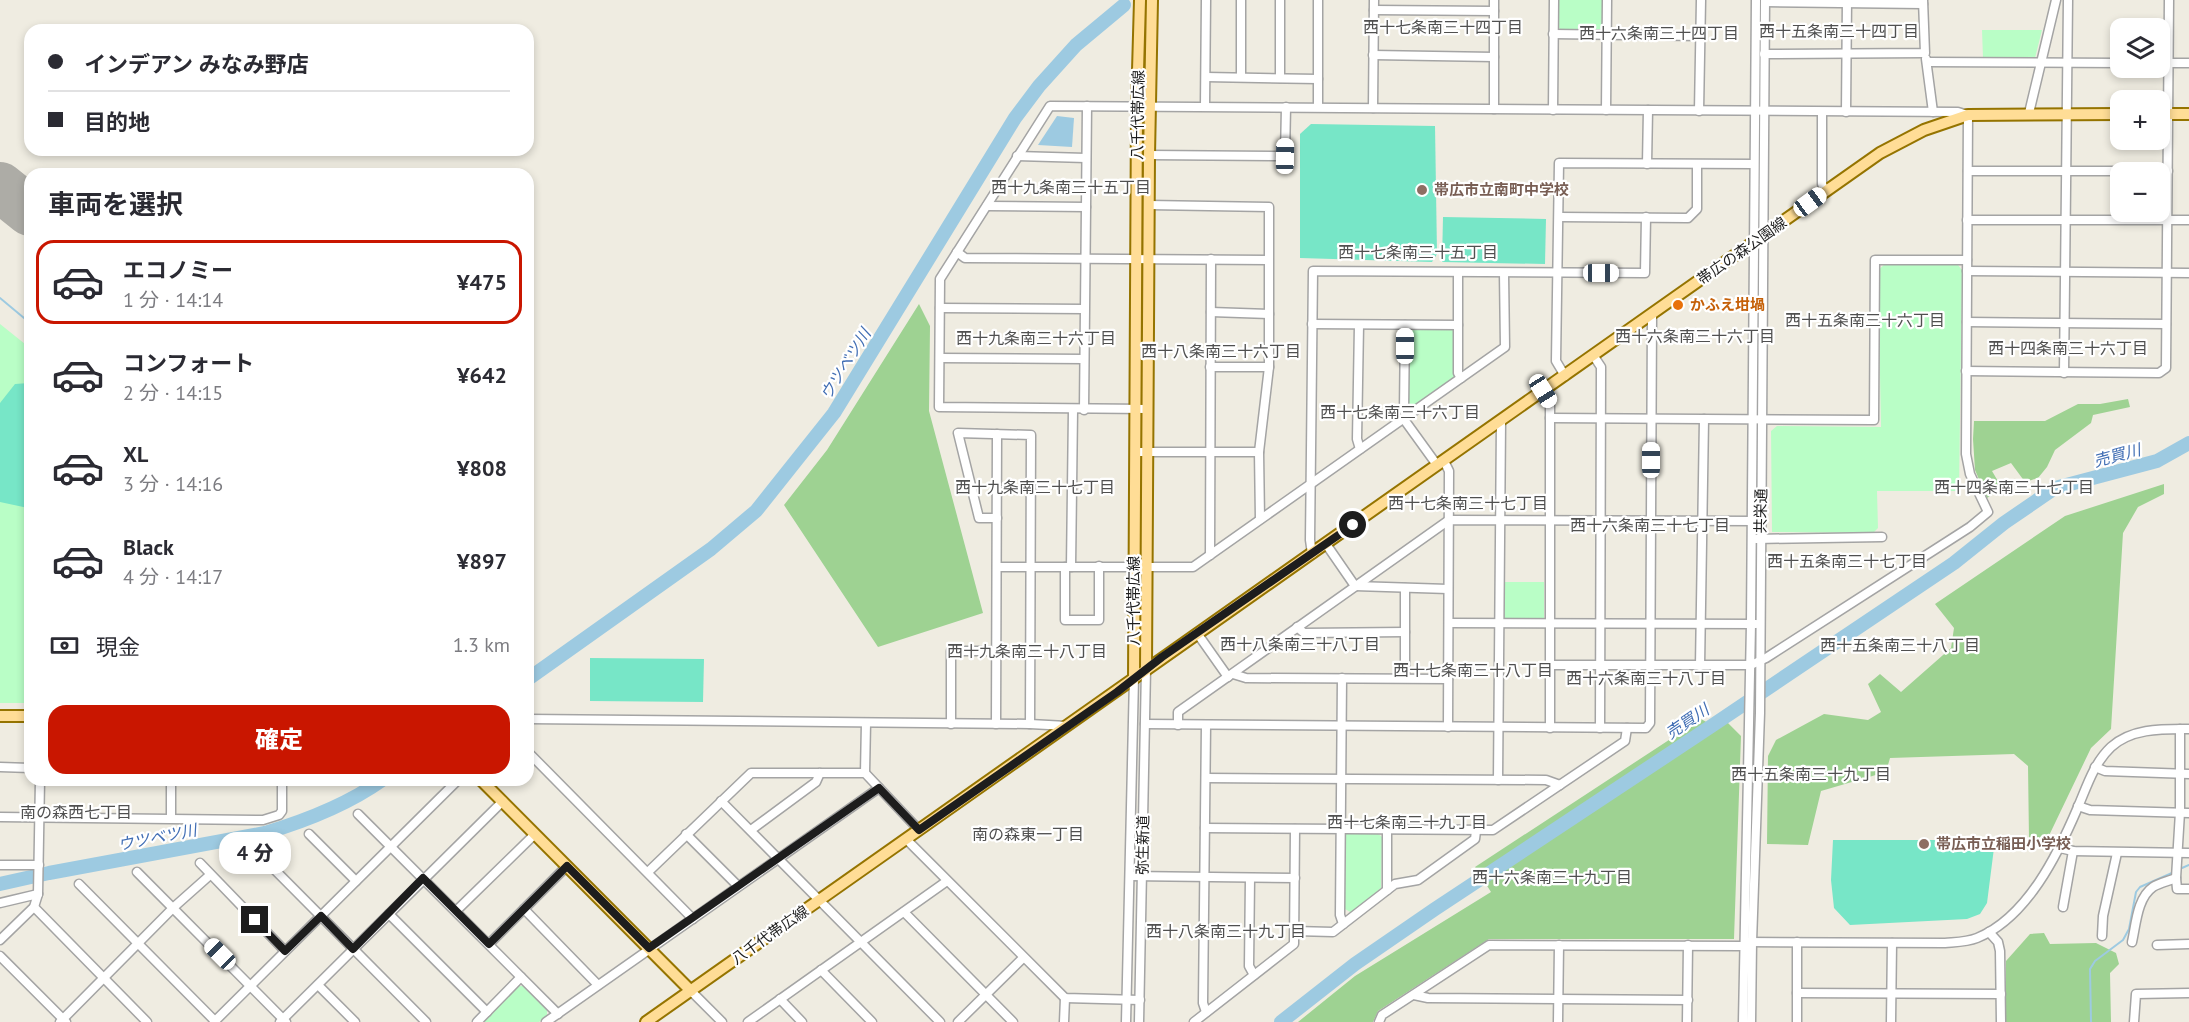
<!DOCTYPE html>
<html lang="ja">
<head>
<meta charset="utf-8">
<style>
	body { margin:0; font-family:"PT Sans","Noto Sans JP",sans-serif; background:#f2f2f3; color:#2b2b33; height:100vh; display:flex; flex-direction:column; font-size:22px; white-space:nowrap }
	* { box-sizing:border-box; margin:0 }
	p { font-size:20px; color:#7c7c81 }
	.icon { flex:none; width:33px; height:33px; fill:none; stroke:currentColor; stroke-width:2; stroke-linecap:round; stroke-linejoin:round }
	.map { position:relative; flex:1; overflow:hidden }
	.details { position:absolute; left:24px; top:168px; width:510px; height:618px; display:flex; flex-direction:column; background:#fff; border-radius:18px; box-shadow:0 3px 9px #0003 }
	.details>* { flex:none }
	.banner { position:absolute; left:24px; top:24px; width:510px; height:132px; border-radius:18px; box-shadow:0 3px 9px #0003; display:grid; align-content:center; height:132px; padding:0 24px; background:#fff }
	.tools { position:absolute; left:2110px; top:18px; display:grid; gap:12px }
	.tools a { display:grid; place-items:center; width:60px; height:60px; border-radius:12px; background:#fff; box-shadow:0 3px 9px #0003; font-size:30px }
	.end { position:absolute; width:27px; height:27px; margin:-14px; border:8px solid #1d1d1d; background:#fff; box-shadow:0 0 0 3px #fff }
	.from { border-radius:50% }
	.bubble { position:absolute; height:42px; border-radius:18px; background:#fff; box-shadow:0 3px 9px #0003; font-size:20px; font-weight:800; line-height:42px; text-align:center }
	.car { position:absolute; width:18px; height:36px; margin:-18px -9px; border-radius:8px; box-shadow:0 0 4px 2px #0007; background:linear-gradient(#fff 24%,#345 0 40%,#fff 0 76%,#345 0 86%,#fff 0) }
	.banner b { display:flex; align-items:center; gap:21px; height:57px; font-size:22px }
	.banner b+b { border-top:2px solid #e1e1e2 }
	.banner i { width:15px; height:15px; background:#2b2b33 }
	ul { padding:0; list-style:none }
	li { display:flex; align-items:center; gap:18px; height:84px; margin:0 12px 9px; padding:0 12px; border:3px solid transparent; border-radius:18px }
	li div { flex:1 }
	li b { display:block; font-size:22px }
	li em { font-style:normal; font-weight:800 }
	li.on { border-color:#c91600 }
	li>.icon { width:54px; height:54px; stroke-width:1.5 }
	h2 { padding:0 24px; font-size:27px; line-height:72px }
	.pay { display:flex; align-items:center; gap:15px; height:66px; padding:0 24px; font-size:22px }
	.pay p { margin-inline-start:auto }
	.cta { display:flex; gap:12px; margin-top:auto; padding:12px 24px }
	.cta a { flex:1; height:69px; border-radius:18px; background:#c91600; color:#fff; font-size:24px; font-weight:800; line-height:69px; text-align:center }
	.map>svg:first-child { display:block }
</style>
</head>
<body>
<div class="map">
<svg width="2189" height="1022" viewBox="0 0 2189 1022">
	<rect width="100%" height="100%" fill="#efece1"/>
	<g fill="#9ed292">
		<path d="M919,304L930,326L929,411L983,613L878,647L784,505L827,450Z"/>
		<path d="M2128,399L2130,407L2093,415L2091,423L2055,450L2047,467L2038,478L2025,482L2011,463L1992,471L2002,488L1987,498L1975,470L1973,439L1974,421H2045L2078,404H2100Z"/>
		<path d="M2164,484V494L2138,507L2123,533L2111,729L2091,748L2044,846L2029,840L2028,766L2014,754L1890,758L1886,772L1821,791L1808,845L1767,844L1768,756L1776,740L1824,714L1868,720L1881,712L1868,684L1880,674L1901,692L1951,648L1954,628L1935,604L2065,516Z"/>
		<path d="M1701,719L1717,728L1727,722L1741,736L1734,939H1489L1378,1011L1373,1022H1298L1355,976L1491,892L1475,867Z"/>
		<path d="M2044,933L2050,944L2096,943L2116,953L2119,964L2110,973L2111,1022H2006V961L2030,934Z"/>
	</g>
	<g fill="#b9fec6">
		<path d="M1558,0H1603L1602,28L1599,31L1564,32L1558,27Z"/>
		<path d="M1982,30H2042L2035,58H1983Z"/>
		<path d="M1884,265H1958L1962,270L1959,491H1877L1878,528L1873,533L1772,532L1771,431L1777,426L1881,427L1878,270Z"/>
		<path d="M0,324L30,348V703H0Z"/>
		<path d="M1414,329L1454,330L1455,377L1414,406L1408,403L1409,334Z"/>
		<rect x="1503" y="582" width="41" height="36"/>
		<path d="M1377,833L1382,837L1381,888L1352,913L1345,909V834Z"/>
		<path d="M519,986H525L547,1009V1016L539,1022H483Z"/>
	</g>
	<g fill="#77e6c7">
		<path d="M1311,124L1435,126L1437,254L1432,262L1300,258V134Z"/>
		<path d="M1443,217L1546,219L1545,264L1442,262Z"/>
		<path d="M29,383L30,508H28L0,502V403L15,384Z"/>
		<path d="M590,658L704,659L703,702L590,701Z"/>
		<path d="M1833,840H1949V846L1994,848L1987,903L1980,914L1967,919L1850,925L1834,908L1831,880Z"/>
	</g>
	<path fill="#9dcae1" d="M1057,116L1074,118L1072,147L1038,145Z"/>
	<g fill="none" stroke-linecap="round" stroke-linejoin="round">
		<g stroke="#9dcae1" stroke-width="2">
			<path d="M0,298L30,323"/>
			<path d="M2182,868L2189,865"/>
			<path d="M2091,1022L2090,969L2095,961L2123,940L2129,929L2136,892L2140,887L2172,873"/>
		</g>
		<g stroke="#9dcae1" stroke-width="14">
			<path d="M528,679L711,549L756,511L834,413L1015,118L1039,86L1076,45L1124,5"/>
			<path d="M0,884L49,873L265,833C305,821 347,805 382,780"/>
			<path d="M1281,1022L1355,964L1435,909L1710,727L1954,563L2004,523L2055,488L2157,461L2189,443"/>
		</g>
		<path stroke="#adaca6" stroke-width="50" d="M0,187L30,211"/>
		<defs>
			<g id="minor">
				<path d="M1280,0V78"/>
				<path d="M1318,0V107"/>
				<path d="M1765,2L1923,4"/>
				<path d="M1374,10L1494,11"/>
				<path d="M1553,34L1700,36"/>
				<path d="M1764,54L1925,53L1923,0"/>
				<path d="M1373,55L1494,57"/>
				<path d="M1926,59L1933,112"/>
				<path d="M1927,62L2121,63"/>
				<path d="M2160,63H2189"/>
				<path d="M1206,77L1318,79"/>
				<path d="M1241,77V0"/>
				<path d="M1205,106L1206,0"/>
				<path d="M1373,108L1374,0"/>
				<path d="M1494,109V0"/>
				<path d="M1553,110L1554,0"/>
				<path d="M1606,110L1607,0"/>
				<path d="M1699,111L1701,0"/>
				<path d="M1822,112V184L1825,191"/>
				<path d="M1846,112L1847,0"/>
				<path d="M2029,113L2056,0"/>
				<path d="M1149,155L1285,156L1286,107"/>
				<path d="M1017,156L1086,158"/>
				<path d="M1647,164L1648,110"/>
				<path d="M1968,171H2168"/>
				<path d="M1149,205L1269,207V367L1259,452L1260,519"/>
				<path d="M987,206L1086,207"/>
				<path d="M1559,217L1688,218L1697,209V165"/>
				<path d="M1967,220H2189"/>
				<path d="M957,252L965,258L1268,260"/>
				<path d="M1967,271L2189,273"/>
				<path d="M1458,273V373L1461,378"/>
				<path d="M940,308L1084,309"/>
				<path d="M1211,312L1269,314"/>
				<path d="M1967,322L2166,324"/>
				<path d="M1312,324L1458,325"/>
				<path d="M1359,325L1357,439L1360,449"/>
				<path d="M1405,325L1404,411L1407,415"/>
				<path d="M1593,355L1601,367L1600,728"/>
				<path d="M940,358L1084,359"/>
				<path d="M1210,367H1269"/>
				<path d="M1966,371L2159,373L2166,368L2169,0"/>
				<path d="M2064,373L2068,0"/>
				<path d="M1565,376L1556,361L1559,163L1754,164"/>
				<path d="M1543,391L1550,402V728"/>
				<path d="M1147,409L939,407L940,279L1050,106L1958,112L1968,115L1966,454L1970,474L1988,512L1970,527L1766,658L1751,665H1550"/>
				<path d="M1084,410L1087,106"/>
				<path d="M1403,418L1437,465"/>
				<path d="M1550,418L1874,420L1875,260H1967"/>
				<path d="M1136,452H1259"/>
				<path d="M1444,461L1449,471L1448,727"/>
				<path d="M997,518H979L958,433L1031,435L1030,724"/>
				<path d="M1756,539L1882,537"/>
				<path d="M1326,544L1355,586L1448,589"/>
				<path d="M1312,554L1310,540L1313,271L1645,273L1646,217"/>
				<path d="M1210,555L1211,259"/>
				<path d="M997,567H1193L1505,347L1504,273"/>
				<path d="M1065,567V620H1099V566"/>
				<path d="M1071,567L1073,410"/>
				<path d="M1449,623L1756,624"/>
				<path d="M1297,627L1304,633L1405,632"/>
				<path d="M1197,633L1228,677"/>
				<path d="M1700,666L1704,419"/>
				<path d="M1233,674L1246,678L1448,679"/>
				<path d="M1342,678L1340,915L1343,924"/>
				<path d="M1405,678V588"/>
				<path d="M528,719L1030,724L1067,726"/>
				<path d="M951,724V651H995"/>
				<path d="M996,724L997,434"/>
				<path d="M1145,724L1646,728L1650,723L1652,315"/>
				<path d="M1178,725V712L1449,520L1758,521"/>
				<path d="M1206,725L1203,1003L1206,1012"/>
				<path d="M2180,729V812L2176,878L2177,889H2189"/>
				<path d="M528,752L693,919"/>
				<path d="M0,767L30,768"/>
				<path d="M2095,767L2105,771L2189,774"/>
				<path d="M865,773L866,723"/>
				<path d="M1206,778L1546,780L1560,785"/>
				<path d="M1498,780L1501,421"/>
				<path d="M721,801L940,1022"/>
				<path d="M2078,806L2090,810L2189,813"/>
				<path d="M358,814L558,1014"/>
				<path d="M0,817L263,820L279,815L282,811V780"/>
				<path d="M171,818V780"/>
				<path d="M1205,828L1493,830L1625,741L1627,728"/>
				<path d="M751,830L816,782L820,773"/>
				<path d="M309,834L356,881"/>
				<path d="M686,834L738,886"/>
				<path d="M906,839L1065,998L1140,1000"/>
				<path d="M2060,848L2073,851L2189,853"/>
				<path d="M257,852L426,1022"/>
				<path d="M200,863L285,951"/>
				<path d="M0,865H39"/>
				<path d="M137,872L286,1022"/>
				<path d="M648,872L751,773H865L919,830"/>
				<path d="M1130,876L1295,878"/>
				<path d="M1250,878L1249,966L1254,975"/>
				<path d="M79,884L215,1021"/>
				<path d="M1387,890V829"/>
				<path d="M0,903L38,894"/>
				<path d="M34,907L147,1022"/>
				<path d="M2063,907L2073,851"/>
				<path d="M524,909L598,985"/>
				<path d="M456,911L535,834"/>
				<path d="M904,912L1013,1022"/>
				<path d="M389,914L487,1012"/>
				<path d="M1295,931L1333,932L1395,884L1418,880L1475,839L1476,831"/>
				<path d="M1989,932L1998,942L2000,951L2001,1022"/>
				<path d="M2102,936L2103,916L2117,853"/>
				<path d="M0,940L34,907L38,894L40,780"/>
				<path d="M1747,942L1945,943C1956,942 1967,942 1977,938C2027,918 2058,854 2078,807C2087,786 2094,763 2111,747C2132,728 2162,729 2189,729"/>
				<path d="M1797,942V1022"/>
				<path d="M2132,942C2136,925 2137,898 2153,887C2159,883 2169,881 2176,878"/>
				<path d="M489,944L567,866"/>
				<path d="M2157,945L2189,944"/>
				<path d="M0,956L66,1022"/>
				<path d="M821,970L872,1022"/>
				<path d="M318,985L355,1022"/>
				<path d="M691,991L722,1022"/>
				<path d="M1797,993L2001,994"/>
				<path d="M1414,995L1428,998L1688,1000"/>
				<path d="M780,999L802,1022"/>
				<path d="M60,1022L174,907L210,875"/>
				<path d="M214,1022L458,780"/>
				<path d="M280,1022L503,801"/>
				<path d="M477,1022L521,977"/>
				<path d="M546,1022L879,788"/>
				<path d="M748,1022L947,881"/>
				<path d="M958,1022L1023,958"/>
				<path d="M1064,1022L1065,998"/>
				<path d="M1126,1022L1134,678"/>
				<path d="M1139,1022L1146,669"/>
				<path d="M1194,1022L1294,944L1295,829"/>
				<path d="M1379,1022L1382,1015L1489,945L1743,946"/>
				<path d="M1558,1022L1559,945"/>
				<path d="M1687,1022L1688,945"/>
				<path d="M1743,1022L1751,624L1756,0"/>
				<path d="M1751,1022L1752,942L1760,713L1765,0"/>
				<path d="M1891,1022L1892,943"/>
				<path d="M2134,1022L2136,994L2189,993"/>
			</g>
			<g id="major">
				<path d="M2160,114H2189"/>
				<path d="M1146,669L1149,155L1152,0"/>
				<path d="M1134,678L1137,106L1140,0"/>
				<path d="M0,716H30"/>
				<path d="M481,780L691,991"/>
				<path d="M646,1022L1880,153L1924,130L1968,115L2121,114"/>
			</g>
		</defs>
		<use href="#minor" stroke="#a4a4a4" stroke-width="11"/>
		<use href="#major" stroke="#957400" stroke-width="14"/>
		<use href="#minor" stroke="#fff" stroke-width="8"/>
		<use href="#major" stroke="#ffdd96" stroke-width="10"/>
	</g>
	<g fill="none" stroke-linecap="round" stroke-linejoin="round">
		<path stroke="#1d1d1d" stroke-width="8" d="M255,920L285,951L321,916L353,949L423,878L489,944L567,866L649,948L879,788L919,830L1117,692L1162,657L1353,525"/>
	</g>
	<g fill="#8d6e63" stroke="#fff" stroke-width="2">
		<circle cx="1422" cy="190" r="6"/>
		<circle cx="1924" cy="844" r="6"/>
	</g>
	<circle fill="#e8710a" stroke="#fff" stroke-width="2" cx="1678" cy="305" r="6"/>
	<g text-anchor="middle" stroke-width="4.5" stroke-linejoin="round" paint-order="stroke">
		<g font-size="15" fill="#1d1d1d" stroke="#fff">
			<text transform="translate(1138 115) rotate(-89)" y="5">八千代帯広線</text>
			<text transform="translate(1742 251) rotate(-35)" y="5">帯広の森公園線</text>
			<text transform="translate(1761 511) rotate(-89)" y="5">共栄通</text>
			<text transform="translate(1134 601) rotate(-90)" y="5">八千代帯広線</text>
			<text transform="translate(1143 845) rotate(-89)" y="5">弥生新道</text>
			<text transform="translate(770 935) rotate(-35)" y="5">八千代帯広線</text>
		</g>
		<g font-size="15" font-weight="bold" fill="#785e54" stroke="#fff" text-anchor="start">
			<text x="1434" y="195">帯広市立南町中学校</text>
			<text x="1936" y="849">帯広市立稲田小学校</text>
		</g>
		<g font-size="15" font-weight="bold" fill="#c56008" stroke="#fff" text-anchor="start">
			<text x="1690" y="310">かふえ坩堝</text>
		</g>
		<g font-size="16" fill="#505050" stroke="#fff">
			<text x="1443" y="33">西十七条南三十四丁目</text>
			<text x="1839" y="37">西十五条南三十四丁目</text>
			<text x="1659" y="39">西十六条南三十四丁目</text>
			<text x="1071" y="193">西十九条南三十五丁目</text>
			<text x="1418" y="258">西十七条南三十五丁目</text>
			<text x="1865" y="326">西十五条南三十六丁目</text>
			<text x="1695" y="342">西十六条南三十六丁目</text>
			<text x="1036" y="344">西十九条南三十六丁目</text>
			<text x="2068" y="354">西十四条南三十六丁目</text>
			<text x="1221" y="357">西十八条南三十六丁目</text>
			<text x="1400" y="418">西十七条南三十六丁目</text>
			<text x="1035" y="493">西十九条南三十七丁目</text>
			<text x="2014" y="493">西十四条南三十七丁目</text>
			<text x="1468" y="509">西十七条南三十七丁目</text>
			<text x="1650" y="531">西十六条南三十七丁目</text>
			<text x="1847" y="567">西十五条南三十七丁目</text>
			<text x="1300" y="650">西十八条南三十八丁目</text>
			<text x="1900" y="651">西十五条南三十八丁目</text>
			<text x="1027" y="657">西十九条南三十八丁目</text>
			<text x="1473" y="676">西十七条南三十八丁目</text>
			<text x="1646" y="684">西十六条南三十八丁目</text>
			<text x="1811" y="780">西十五条南三十九丁目</text>
			<text x="76" y="818">南の森西七丁目</text>
			<text x="1407" y="828">西十七条南三十九丁目</text>
			<text x="1028" y="840">南の森東一丁目</text>
			<text x="1552" y="883">西十六条南三十九丁目</text>
			<text x="1226" y="937">西十八条南三十九丁目</text>
		</g>
		<g font-size="16" font-style="italic" fill="#416eb4" stroke="#fff">
			<text transform="translate(845 364) rotate(-58)" y="6">ウツベツ川</text>
			<text transform="translate(2117 455) rotate(-15)" y="6">売買川</text>
			<text transform="translate(1687 721) rotate(-34)" y="6">売買川</text>
			<text transform="translate(157 837) rotate(-11)" y="6">ウツベツ川</text>
		</g>
	</g>
</svg>
<div class="tools">
<a><svg class="icon" aria-label="layers" viewBox="0 0 24 24"><path d="M12 4l9 5-9 5-9-5zM3 14l9 5 9-5"/></svg></a>
<a>+</a>
<a>−</a>
</div>
<i class="end from" style="left:1353px;top:525px"></i>
<i class="end" style="left:255px;top:920px"></i>
<div class="bubble" style="left:219px;top:832px;width:72px">4 分</div>
<i class="car" style="left:1285px;top:156px;rotate:1deg"></i>
<i class="car" style="left:1810px;top:202px;rotate:54deg"></i>
<i class="car" style="left:1601px;top:273px;rotate:90deg"></i>
<i class="car" style="left:1405px;top:346px;rotate:0deg"></i>
<i class="car" style="left:1543px;top:391px;rotate:148deg"></i>
<i class="car" style="left:1651px;top:460px;rotate:0deg"></i>
<i class="car" style="left:220px;top:954px;rotate:315deg"></i>
<div class="banner">
<b><i class="from"></i>インデアン みなみ野店</b>
<b><i></i>目的地</b>
</div>
<section class="details">
<h2>車両を選択</h2>
<ul>
<li class="on"><svg class="icon" aria-label="car" viewBox="0 0 24 24"><path d="M5 17H2v-5l4-1 3-4h7l3 4 3 1v5h-3M9 17h6M6 11h13"/><circle cx="7" cy="17" r="2"/><circle cx="17" cy="17" r="2"/></svg><div><b>エコノミー</b><p>1 分 · 14:14</p></div><em>¥475</em></li>
<li><svg class="icon" aria-label="car" viewBox="0 0 24 24"><path d="M5 17H2v-5l4-1 3-4h7l3 4 3 1v5h-3M9 17h6M6 11h13"/><circle cx="7" cy="17" r="2"/><circle cx="17" cy="17" r="2"/></svg><div><b>コンフォート</b><p>2 分 · 14:15</p></div><em>¥642</em></li>
<li><svg class="icon" aria-label="car" viewBox="0 0 24 24"><path d="M5 17H2v-5l4-1 3-4h7l3 4 3 1v5h-3M9 17h6M6 11h13"/><circle cx="7" cy="17" r="2"/><circle cx="17" cy="17" r="2"/></svg><div><b>XL</b><p>3 分 · 14:16</p></div><em>¥808</em></li>
<li><svg class="icon" aria-label="car" viewBox="0 0 24 24"><path d="M5 17H2v-5l4-1 3-4h7l3 4 3 1v5h-3M9 17h6M6 11h13"/><circle cx="7" cy="17" r="2"/><circle cx="17" cy="17" r="2"/></svg><div><b>Black</b><p>4 分 · 14:17</p></div><em>¥897</em></li>
</ul>
<div class="pay"><svg class="icon" aria-label="cash" viewBox="0 0 24 24"><path d="M3 7h18v10H3z"/><circle cx="12" cy="12" r="2"/></svg>現金<p>1.3 km</p></div>
<div class="cta"><a>確定</a></div>
</section>
</div>
</body>
</html>
